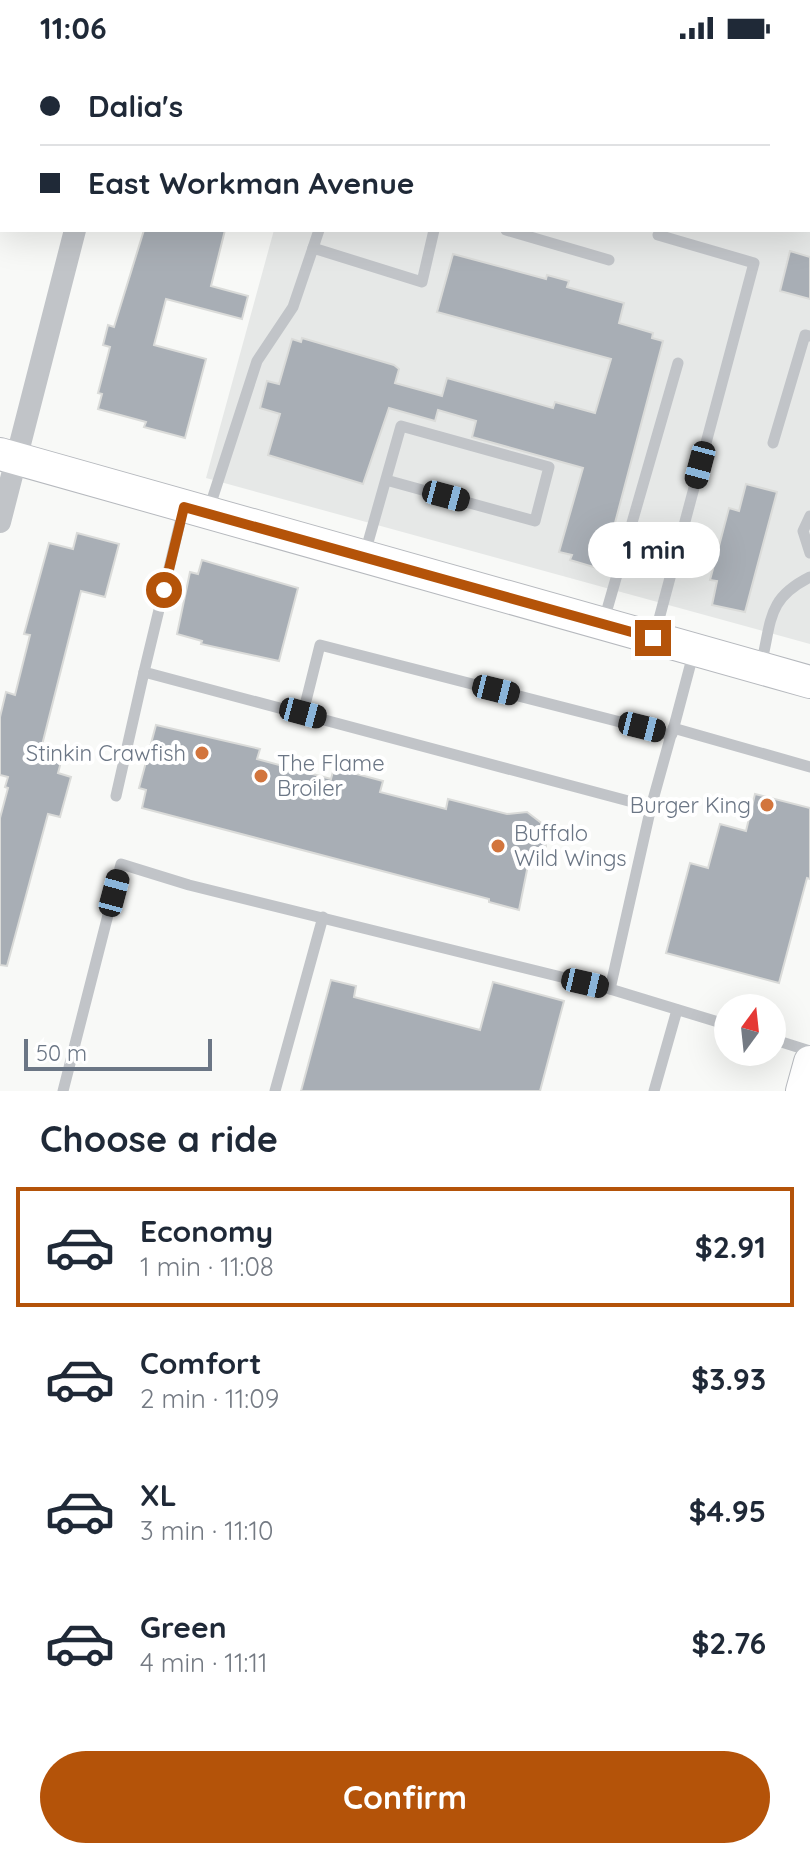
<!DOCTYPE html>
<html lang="en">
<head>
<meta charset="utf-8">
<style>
	body { margin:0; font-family:Quicksand,sans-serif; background:#f2f2f3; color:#1f2937; height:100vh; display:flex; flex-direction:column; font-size:30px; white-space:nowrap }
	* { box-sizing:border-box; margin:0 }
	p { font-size:26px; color:#747a83 }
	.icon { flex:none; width:44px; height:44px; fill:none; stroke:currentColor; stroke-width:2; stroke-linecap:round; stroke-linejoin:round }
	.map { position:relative; height:1035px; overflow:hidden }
	.details { display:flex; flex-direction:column; background:#fff; flex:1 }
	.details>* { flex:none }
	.hud { position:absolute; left:0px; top:0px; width:810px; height:176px; box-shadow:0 8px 32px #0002; display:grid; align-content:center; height:176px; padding:0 40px; background:#fff }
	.needle { width:52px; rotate:15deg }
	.fabs { position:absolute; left:714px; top:938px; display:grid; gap:16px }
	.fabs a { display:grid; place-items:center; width:72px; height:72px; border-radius:50%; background:#fff; box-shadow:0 8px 32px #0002; font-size:40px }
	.scale { position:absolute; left:24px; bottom:20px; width:188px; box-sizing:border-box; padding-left:8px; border:4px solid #6b7685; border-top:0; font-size:22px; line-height:28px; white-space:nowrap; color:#6b7685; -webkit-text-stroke:6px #fff; paint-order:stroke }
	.end { position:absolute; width:36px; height:36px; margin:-18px; border:10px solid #b45309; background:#fff; box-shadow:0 0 0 4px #fff }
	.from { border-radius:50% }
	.bubble { position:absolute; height:56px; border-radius:28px; background:#fff; box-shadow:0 8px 32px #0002; font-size:26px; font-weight:800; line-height:56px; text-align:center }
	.car { position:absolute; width:24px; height:48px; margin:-24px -12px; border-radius:10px; box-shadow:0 0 6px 2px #0007; background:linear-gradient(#222 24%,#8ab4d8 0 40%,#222 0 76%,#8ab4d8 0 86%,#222 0) }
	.hud b { display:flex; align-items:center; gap:28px; height:76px; font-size:30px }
	.hud b+b { border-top:2px solid #e0e1e3 }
	.hud i { width:20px; height:20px; background:#1f2937 }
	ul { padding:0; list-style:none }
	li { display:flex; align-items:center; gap:24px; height:120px; margin:0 16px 12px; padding:0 24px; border:4px solid transparent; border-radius:0px }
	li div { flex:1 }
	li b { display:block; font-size:30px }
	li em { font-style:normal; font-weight:800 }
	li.current { border-color:#b45309 }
	li>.icon { width:72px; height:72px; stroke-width:1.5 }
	h2 { padding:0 40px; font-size:36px; line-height:96px }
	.button { display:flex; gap:16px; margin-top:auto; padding:16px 40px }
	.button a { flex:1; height:92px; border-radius:48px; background:#b45309; color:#fff; font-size:32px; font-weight:800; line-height:92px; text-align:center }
	.status { display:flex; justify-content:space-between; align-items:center; height:56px; padding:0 40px; background:#fff; direction:ltr }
	.status svg { height:22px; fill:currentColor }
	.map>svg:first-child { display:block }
</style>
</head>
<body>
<div class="status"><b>11:06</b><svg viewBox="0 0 49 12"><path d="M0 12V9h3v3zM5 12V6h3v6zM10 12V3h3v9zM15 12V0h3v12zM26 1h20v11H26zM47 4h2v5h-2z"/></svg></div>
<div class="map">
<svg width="810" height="1035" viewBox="0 0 810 1035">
	<rect width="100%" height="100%" fill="#f8f9f7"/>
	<path fill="#e6e8e7" d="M322,0H810V588L206,422L274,174H808V2Z"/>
	<g fill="#a8aeb5" stroke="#dadbd9" stroke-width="2">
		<path d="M144,174H225L211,230L248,240L242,263L166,243L154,289L206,303L185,382L144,371L146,366L98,353L102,338L98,337L110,291L103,289L108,269L114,271Z"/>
		<path d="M790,195L810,201V243L780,235Z"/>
		<path d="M453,198L546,223L547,219L569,225L567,231L624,247L619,267L653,277L652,282L663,285L611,482L606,480L597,512L570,504L572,499L559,496L583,412L472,381L476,365L438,354L435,365L389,352L363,428L268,399L280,358L260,352L267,325L279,328L292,283L301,286L302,282L394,309L399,313L395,327L442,340L447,322L553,352L555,346L595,357L611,303L437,256Z"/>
		<path d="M746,428L777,436L745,556L712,549L717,525L710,524L729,452L739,455Z"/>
		<path d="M77,477L119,488L105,541L81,535L39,701L61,706L58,717L71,721L60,761L48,758L7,910L0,909V762L8,732L5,731L8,721L0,719V661L6,636L15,639L30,579L24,578L49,487L73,493Z"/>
		<path d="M202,504L298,532L279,605L201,588L202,585L177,578L190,516L198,518Z"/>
		<path d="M156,669L260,693L257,703L331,723L334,712L383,725L380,736L446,753L448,743L507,758L527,756L544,769L546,791L542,799L528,809L519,854L489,846V843L142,752L146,734L139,732Z"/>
		<path d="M755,738L810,752V823L807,822L779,927L666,897L690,807L708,812L720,768L746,775Z"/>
		<path d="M331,924L356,930L354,941L480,974L493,926L564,945L540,1035H301Z"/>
	</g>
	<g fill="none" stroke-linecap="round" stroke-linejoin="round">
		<defs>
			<g id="secondary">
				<path d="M0,398L810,626"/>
				<path d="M802,1035L810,1006"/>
			</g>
		</defs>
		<use href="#secondary" stroke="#b6b9be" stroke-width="34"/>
		<g stroke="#c1c4c8" stroke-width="11">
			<path d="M365,2V0"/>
			<path d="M466,2V0"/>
			<path d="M651,2L652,0"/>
			<path d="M506,174L609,204"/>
			<path d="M313,192L319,174"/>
			<path d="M773,387L805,279L810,280"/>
			<path d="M209,453L257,305L293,251L313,192L422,226L434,174"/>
			<path d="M183,454L144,616L651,751L671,679L320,589L303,657"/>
			<path d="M810,460L803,475L810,497"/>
			<path d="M365,497L401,370L549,411L535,465L386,424"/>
			<path d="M604,564L678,307"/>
			<path d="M655,578L754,207L658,179"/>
			<path d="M761,609C772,565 766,543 810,521"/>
			<path d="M673,672L810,711"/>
			<path d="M672,678L694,595"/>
			<path d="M116,740L144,616"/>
			<path d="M651,751L610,933L728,969"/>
			<path d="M772,983L810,995"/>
			<path d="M63,1035L121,808L189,829L610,933"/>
			<path d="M275,1035L323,861"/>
			<path d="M654,1035L677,954"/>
		</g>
		<g stroke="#c1c4c8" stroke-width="22">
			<path d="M118,2L119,0"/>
			<path d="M0,466L75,174"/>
		</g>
		<use href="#secondary" stroke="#fff" stroke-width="32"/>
	</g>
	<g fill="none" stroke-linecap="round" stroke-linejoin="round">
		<path stroke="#b45309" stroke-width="10" d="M164,534L184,451L653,582"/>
	</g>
	<g fill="#d2753d" stroke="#fff" stroke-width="3">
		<circle cx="202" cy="697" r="8"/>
		<circle cx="261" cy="720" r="8"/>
		<circle cx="767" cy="749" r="8"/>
		<circle cx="498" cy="790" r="8"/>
	</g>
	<g text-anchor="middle" stroke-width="8" stroke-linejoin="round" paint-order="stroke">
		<g font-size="22" fill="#6b7685" stroke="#fff" text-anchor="end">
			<text x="186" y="705">Stinkin Crawfish</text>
			<text x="277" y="715" text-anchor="start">The Flame<tspan x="277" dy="25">Broiler</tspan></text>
			<text x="751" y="757">Burger King</text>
			<text x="514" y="785" text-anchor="start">Buffalo<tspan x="514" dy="25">Wild Wings</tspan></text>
		</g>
	</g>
</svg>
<div class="fabs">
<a><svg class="needle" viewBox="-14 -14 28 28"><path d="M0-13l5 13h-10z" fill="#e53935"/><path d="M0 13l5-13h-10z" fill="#747a83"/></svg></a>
</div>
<div class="scale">50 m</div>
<i class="end from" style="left:164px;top:534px"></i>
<i class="end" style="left:653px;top:582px"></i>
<div class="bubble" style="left:588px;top:466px;width:132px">1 min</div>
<i class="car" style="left:700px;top:409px;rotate:195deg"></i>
<i class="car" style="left:446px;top:440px;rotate:105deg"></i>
<i class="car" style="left:496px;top:634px;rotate:104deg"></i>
<i class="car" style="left:303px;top:657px;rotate:105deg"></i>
<i class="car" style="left:642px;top:671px;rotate:104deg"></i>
<i class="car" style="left:114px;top:837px;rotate:15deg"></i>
<i class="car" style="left:585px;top:927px;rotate:103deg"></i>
<div class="hud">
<b><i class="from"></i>Dalia's</b>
<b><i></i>East Workman Avenue</b>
</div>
</div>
<section class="details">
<h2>Choose a ride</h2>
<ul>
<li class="current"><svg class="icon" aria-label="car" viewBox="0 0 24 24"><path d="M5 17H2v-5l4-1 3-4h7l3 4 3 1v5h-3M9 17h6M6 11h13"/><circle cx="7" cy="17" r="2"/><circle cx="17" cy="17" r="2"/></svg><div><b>Economy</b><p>1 min · 11:08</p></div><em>$2.91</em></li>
<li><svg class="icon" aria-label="car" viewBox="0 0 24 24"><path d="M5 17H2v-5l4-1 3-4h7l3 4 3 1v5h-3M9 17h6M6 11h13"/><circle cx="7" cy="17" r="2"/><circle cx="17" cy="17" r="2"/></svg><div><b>Comfort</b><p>2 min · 11:09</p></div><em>$3.93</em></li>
<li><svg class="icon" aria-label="car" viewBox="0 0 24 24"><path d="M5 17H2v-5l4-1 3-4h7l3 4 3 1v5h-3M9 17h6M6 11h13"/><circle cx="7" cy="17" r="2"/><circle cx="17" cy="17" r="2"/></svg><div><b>XL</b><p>3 min · 11:10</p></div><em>$4.95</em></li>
<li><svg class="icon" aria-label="car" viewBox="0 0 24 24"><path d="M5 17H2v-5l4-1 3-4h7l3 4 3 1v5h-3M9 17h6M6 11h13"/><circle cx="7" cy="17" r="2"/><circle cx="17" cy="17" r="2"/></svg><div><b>Green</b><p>4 min · 11:11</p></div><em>$2.76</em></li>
</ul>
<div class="button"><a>Confirm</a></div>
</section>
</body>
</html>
